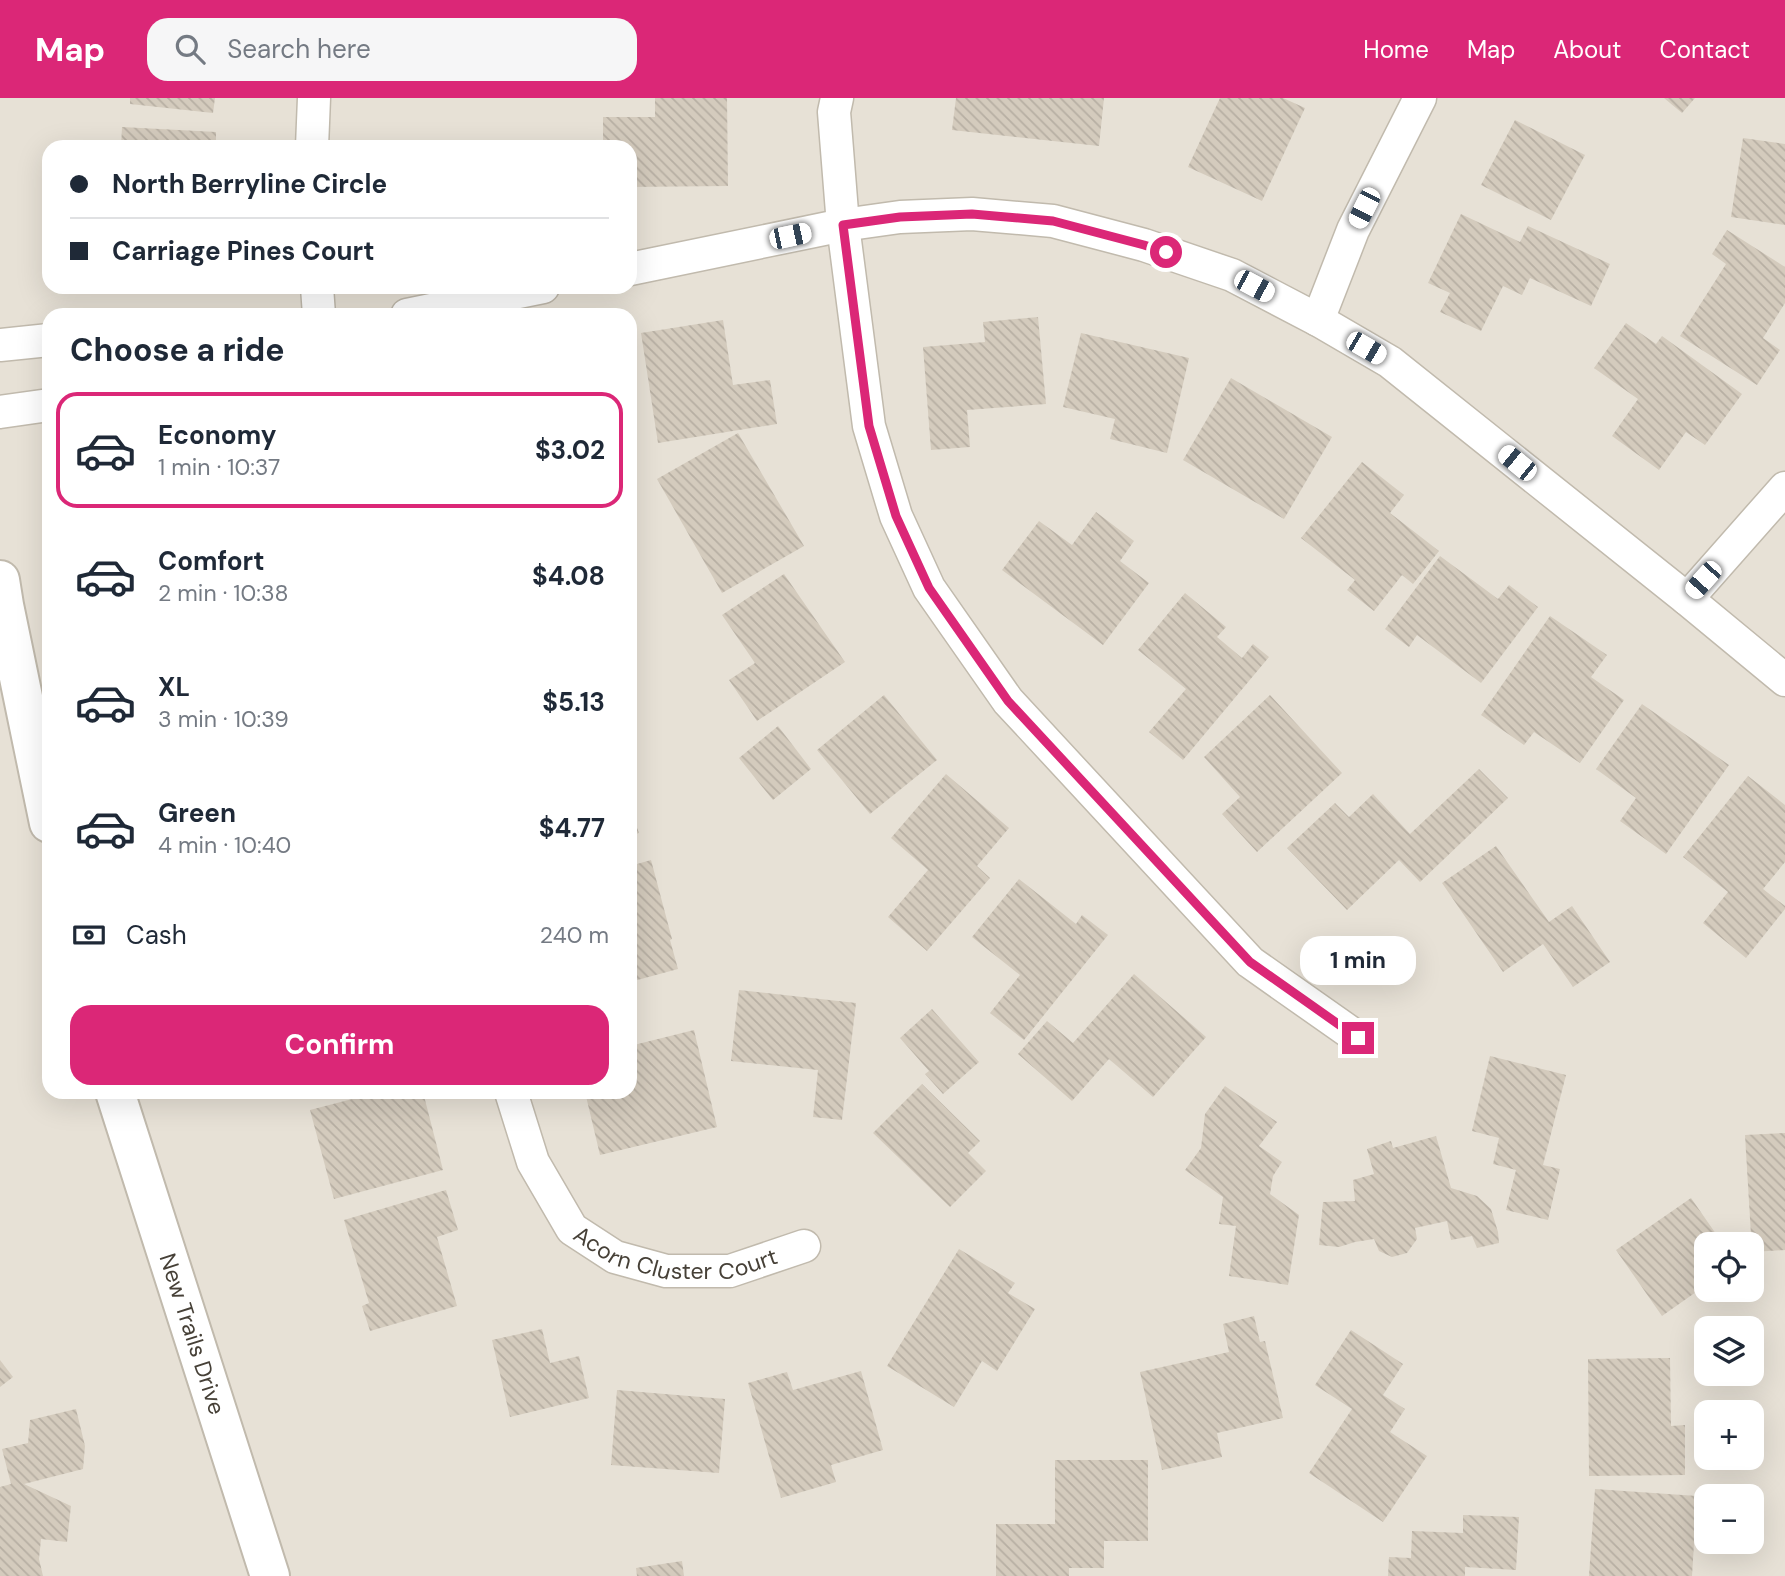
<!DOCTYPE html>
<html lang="en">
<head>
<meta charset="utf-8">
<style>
	body { margin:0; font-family:"DM Sans",sans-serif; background:#f6f6f7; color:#1f2937; height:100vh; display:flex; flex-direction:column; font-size:26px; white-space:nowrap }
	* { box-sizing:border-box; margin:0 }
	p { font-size:23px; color:#747a83 }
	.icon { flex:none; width:38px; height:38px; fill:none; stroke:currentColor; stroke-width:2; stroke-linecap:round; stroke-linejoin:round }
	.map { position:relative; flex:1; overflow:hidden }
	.side { position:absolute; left:42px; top:210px; width:595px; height:791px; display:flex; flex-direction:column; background:#fff; border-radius:21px; box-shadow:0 7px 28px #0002 }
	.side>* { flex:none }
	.banner { position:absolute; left:42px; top:42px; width:595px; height:154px; border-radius:21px; box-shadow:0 7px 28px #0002; display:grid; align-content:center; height:154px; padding:0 28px; background:#fff }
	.buttons { position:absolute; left:1694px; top:1134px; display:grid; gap:14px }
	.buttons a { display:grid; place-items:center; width:70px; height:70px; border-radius:14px; background:#fff; box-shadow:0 7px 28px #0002; font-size:35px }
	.end { position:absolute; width:32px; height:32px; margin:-16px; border:9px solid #db2777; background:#fff; box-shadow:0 0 0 4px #fff }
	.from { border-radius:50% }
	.bubble { position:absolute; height:49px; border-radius:21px; background:#fff; box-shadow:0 7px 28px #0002; font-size:23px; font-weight:700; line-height:49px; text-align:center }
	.car { position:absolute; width:21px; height:42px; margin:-21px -10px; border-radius:9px; box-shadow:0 0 5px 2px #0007; background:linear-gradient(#fff 24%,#345 0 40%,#fff 0 76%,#345 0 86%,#fff 0) }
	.banner b { display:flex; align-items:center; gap:24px; height:66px; font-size:26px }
	.banner b+b { border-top:2px solid #e0e1e3 }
	.banner i { width:18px; height:18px; background:#1f2937 }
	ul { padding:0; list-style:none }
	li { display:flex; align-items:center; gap:21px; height:116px; margin:0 14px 10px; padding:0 14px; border:4px solid transparent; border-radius:21px }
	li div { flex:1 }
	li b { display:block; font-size:26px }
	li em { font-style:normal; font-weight:700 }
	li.active { border-color:#db2777 }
	li>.icon { width:63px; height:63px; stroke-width:1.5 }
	h2 { padding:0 28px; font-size:32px; line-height:84px }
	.pay { display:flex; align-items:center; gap:18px; height:77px; padding:0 28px; font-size:26px }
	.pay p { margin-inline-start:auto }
	.cta { display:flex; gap:14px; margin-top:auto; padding:14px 28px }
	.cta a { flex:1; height:80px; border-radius:21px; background:#db2777; color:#fff; font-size:28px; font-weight:700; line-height:80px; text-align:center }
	header { display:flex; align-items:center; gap:42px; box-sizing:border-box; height:98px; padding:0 35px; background:#db2777; color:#fff }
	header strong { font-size:33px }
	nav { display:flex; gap:38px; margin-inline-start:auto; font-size:24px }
	.search { width:490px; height:63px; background:#f6f6f7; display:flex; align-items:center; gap:18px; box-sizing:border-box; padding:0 24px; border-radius:21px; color:#747a83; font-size:26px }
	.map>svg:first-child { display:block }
</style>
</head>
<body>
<header>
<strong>Map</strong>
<div class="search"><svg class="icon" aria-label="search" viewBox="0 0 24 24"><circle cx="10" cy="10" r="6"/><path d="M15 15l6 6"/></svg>Search here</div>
<nav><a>Home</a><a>Map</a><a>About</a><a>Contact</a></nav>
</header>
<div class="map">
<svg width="1785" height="1478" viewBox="0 0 1785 1478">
	<defs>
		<pattern id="building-back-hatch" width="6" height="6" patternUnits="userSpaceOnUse" patternTransform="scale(1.75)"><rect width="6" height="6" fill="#d4cbbd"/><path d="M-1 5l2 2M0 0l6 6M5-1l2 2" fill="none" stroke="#b7afa3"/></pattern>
	</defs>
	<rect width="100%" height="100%" fill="#f3f0e8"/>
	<path fill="#e7e1d6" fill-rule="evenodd" d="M0,0H1785V1478H0ZM49,49H630V189H49ZM49,217H630V994H49ZM1706,1146H1752V1192H1706ZM1706,1230H1752V1276H1706ZM1706,1314H1752V1360H1706ZM1706,1398H1752V1444H1706Z"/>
	<g fill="url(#building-back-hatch)">
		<path d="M130,0H215L213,15L130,6Z"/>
		<path d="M655,0H727L728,88L630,89V49H603V19H655Z"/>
		<path d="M956,0H1104L1099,48L952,32Z"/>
		<path d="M1220,0H1283L1305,10L1262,103L1188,69Z"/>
		<path d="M1664,0H1695L1682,15Z"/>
		<path d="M1515,22L1585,57L1551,122L1481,87Z"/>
		<path d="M122,29L216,34V49H121Z"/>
		<path d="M1743,40L1785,46V127L1731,119Z"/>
		<path d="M1461,116L1520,144L1528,128L1610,166L1591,208L1530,180L1522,197L1503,188L1481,233L1440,214L1450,195L1428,185Z"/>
		<path d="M1727,132L1785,169V205L1763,240L1780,252L1757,287L1680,238L1726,166L1712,156Z"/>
		<path d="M1038,219L1046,306L967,312L970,349L931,352L923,249L985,244L983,224Z"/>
		<path d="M723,222L733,287L770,282L777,326L658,345L641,235Z"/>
		<path d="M1626,225L1656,246L1662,238L1742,296L1705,347L1686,334L1659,372L1612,338L1638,301L1594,270Z"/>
		<path d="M1081,235L1189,260L1167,355L1110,341L1115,321L1063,309Z"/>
		<path d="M1231,280L1332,339L1284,421L1183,362Z"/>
		<path d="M738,335L804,448L722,495L657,381Z"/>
		<path d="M1362,364L1404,397L1390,415L1439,453L1413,486L1402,477L1374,513L1347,492L1355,482L1301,440Z"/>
		<path d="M1096,414L1134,443L1120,463L1149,485L1103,547L1002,472L1039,423L1072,447Z"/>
		<path d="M1440,458L1498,501L1509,487L1538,509L1481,585L1417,537L1409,549L1385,531Z"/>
		<path d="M784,476L845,564L757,623L729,582L755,565L722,517Z"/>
		<path d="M1185,495L1226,529L1217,539L1242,560L1253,546L1269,559L1183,662L1149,634L1186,591L1138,552Z"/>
		<path d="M1550,518L1607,557L1591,579L1624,602L1580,665L1534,634L1524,647L1481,617Z"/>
		<path d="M884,597L937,662L870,716L817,652Z"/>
		<path d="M1270,597L1342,675L1257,754L1222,716L1240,699L1204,659Z"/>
		<path d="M1642,606L1729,667L1666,756L1620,723L1636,700L1596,671Z"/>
		<path d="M778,628L811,671L773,702L739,660Z"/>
		<path d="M1479,671L1508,700L1420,784L1399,762L1347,812L1287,750L1335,705L1349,719L1373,696L1410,736Z"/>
		<path d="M946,676L1009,730L977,768L990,780L927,853L888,819L928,772L891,740Z"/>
		<path d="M1748,678L1785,707V764L1763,791L1785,808V811L1746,860L1703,825L1728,794L1683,759Z"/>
		<path d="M630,710L639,735L630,738Z"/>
		<path d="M1496,748L1549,824L1572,808L1610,864L1573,889L1543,846L1503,874L1442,785Z"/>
		<path d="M651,762L672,841L670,842L678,871L630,884V768Z"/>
		<path d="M1019,781L1076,826L1082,817L1108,837L1024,942L990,915L1020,877L972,839Z"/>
		<path d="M1134,876L1206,939L1153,999L1109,961L1072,1003L1018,956L1047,923L1073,945Z"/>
		<path d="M739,892L856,905L842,1022L813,1019L818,972L731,963Z"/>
		<path d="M932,911L979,964L943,996L925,976L929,973L900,940Z"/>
		<path d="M694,932L717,1029L600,1057L585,994H630V948Z"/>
		<path d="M1490,958L1566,977L1543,1067L1560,1071L1548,1122L1506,1112L1516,1072L1493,1066L1499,1040L1472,1033Z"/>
		<path d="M922,986L980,1043L968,1055L986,1073L950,1109L873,1035Z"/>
		<path d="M1225,988L1277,1024L1259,1048L1282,1064L1273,1078L1270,1096L1299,1117L1288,1187L1229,1178L1236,1128L1219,1126L1223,1099L1185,1072L1201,1050L1205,1016Z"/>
		<path d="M379,994H423L443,1072L334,1101L310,1012Z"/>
		<path d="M1785,1035V1152L1752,1154L1745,1037Z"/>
		<path d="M1436,1038L1451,1090L1477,1098L1491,1111L1498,1134L1499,1145L1477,1150L1472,1138L1451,1142L1447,1123L1415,1130L1417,1141L1407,1155L1392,1159L1379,1153L1374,1141L1355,1144L1339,1149L1319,1147L1323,1104L1355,1103L1353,1082L1374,1076L1367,1051L1391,1043L1393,1050Z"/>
		<path d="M446,1092L458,1132L437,1139L457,1208L370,1233L362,1208L369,1205L344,1122Z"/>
		<path d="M1691,1100L1723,1146H1706V1187L1662,1218L1616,1152Z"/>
		<path d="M959,1151L1015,1185L1008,1195L1035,1211L997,1273L982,1263L954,1309L887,1268Z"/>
		<path d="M1254,1218L1260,1244L1265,1243L1283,1320L1217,1335L1222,1359L1162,1372L1140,1274L1229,1254L1223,1226Z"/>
		<path d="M542,1231L550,1265L579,1258L589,1300L510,1319L492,1242Z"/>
		<path d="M1351,1232L1403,1266L1383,1297L1405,1311L1390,1334L1427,1358L1383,1424L1309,1375L1352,1311L1315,1287Z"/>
		<path d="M1670,1260L1671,1328L1685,1327V1377L1589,1378L1588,1261Z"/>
		<path d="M0,1262L13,1279L0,1289Z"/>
		<path d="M861,1273L883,1352L831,1367L836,1384L781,1400L748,1285L787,1274L793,1292Z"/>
		<path d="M617,1292L725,1301L719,1375L611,1367Z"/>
		<path d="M76,1311L85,1348L83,1371L24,1386L71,1408L67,1444L41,1441L39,1461L43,1478H0V1389L11,1386L2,1351L28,1345L30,1322Z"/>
		<path d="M1055,1362H1148V1443H1104V1470H1069V1478H996V1426H1055Z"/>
		<path d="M1595,1391L1697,1398L1692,1478H1589Z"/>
		<path d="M1463,1417L1519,1419L1516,1472L1465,1469V1478H1388L1389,1459L1411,1460L1412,1433L1463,1435Z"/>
		<path d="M682,1463L684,1478H637L636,1470Z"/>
	</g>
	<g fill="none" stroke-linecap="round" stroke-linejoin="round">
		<defs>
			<g id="minor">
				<path d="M837,0L834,14L843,127L869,328L896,418L929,490L1008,603L1250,864L1358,940"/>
				<path d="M312,49L314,0"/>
				<path d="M630,171L843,127L900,119L972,116L1053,123L1144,147L1232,177L1318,222L1390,264L1687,501L1785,582"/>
				<path d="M317,189L319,217"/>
				<path d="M407,217L543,189"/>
				<path d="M1318,222L1353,132L1420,0"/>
				<path d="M0,247L49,242"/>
				<path d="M0,314L49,307"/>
				<path d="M1687,501L1785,390"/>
				<path id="s1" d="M511,994L533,1064L572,1131L615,1159L666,1173H730L804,1148"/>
			</g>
			<g id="tertiary">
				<path d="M0,482L4,507L49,725"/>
				<path id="s2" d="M115,994L270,1478"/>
			</g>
		</defs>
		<use href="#minor" stroke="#c1baad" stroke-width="35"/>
		<use href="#tertiary" stroke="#c1baad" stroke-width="42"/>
		<use href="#minor" stroke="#fff" stroke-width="32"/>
		<use href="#tertiary" stroke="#fff" stroke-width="38"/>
	</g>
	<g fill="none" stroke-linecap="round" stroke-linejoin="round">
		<path stroke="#db2777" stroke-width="9" d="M1166,154L1144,147L1053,123L972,116L900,119L843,127L869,328L896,418L929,490L1008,603L1250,864L1358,940"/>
	</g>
	<g text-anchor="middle" stroke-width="5" stroke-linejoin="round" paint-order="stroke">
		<g font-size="23" fill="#464037" stroke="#fff">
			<text dy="8" stroke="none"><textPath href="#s1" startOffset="262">Acorn Cluster Court</textPath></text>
			<text dy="8" stroke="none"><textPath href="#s2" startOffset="254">New Trails Drive</textPath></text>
		</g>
	</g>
</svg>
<div class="buttons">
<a><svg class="icon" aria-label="locate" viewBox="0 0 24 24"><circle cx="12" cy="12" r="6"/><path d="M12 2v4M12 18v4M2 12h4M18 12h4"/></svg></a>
<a><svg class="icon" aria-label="layers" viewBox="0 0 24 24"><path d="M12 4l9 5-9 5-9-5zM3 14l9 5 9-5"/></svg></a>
<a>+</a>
<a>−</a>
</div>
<i class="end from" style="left:1166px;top:154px"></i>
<i class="end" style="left:1358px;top:940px"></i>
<div class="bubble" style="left:1300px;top:838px;width:116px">1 min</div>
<i class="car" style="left:1364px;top:110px;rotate:207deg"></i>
<i class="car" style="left:790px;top:138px;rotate:78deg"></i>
<i class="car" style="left:1254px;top:188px;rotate:118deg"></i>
<i class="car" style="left:1366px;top:250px;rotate:120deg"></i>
<i class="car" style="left:1517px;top:365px;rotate:309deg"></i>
<i class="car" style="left:1703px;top:482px;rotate:222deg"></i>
<div class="banner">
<b><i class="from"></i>North Berryline Circle</b>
<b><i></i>Carriage Pines Court</b>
</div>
<section class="side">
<h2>Choose a ride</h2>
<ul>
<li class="active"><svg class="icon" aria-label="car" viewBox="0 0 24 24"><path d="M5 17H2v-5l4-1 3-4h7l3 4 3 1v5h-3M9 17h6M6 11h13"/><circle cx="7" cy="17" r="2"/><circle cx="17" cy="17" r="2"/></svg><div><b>Economy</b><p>1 min · 10:37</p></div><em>$3.02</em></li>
<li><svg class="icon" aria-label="car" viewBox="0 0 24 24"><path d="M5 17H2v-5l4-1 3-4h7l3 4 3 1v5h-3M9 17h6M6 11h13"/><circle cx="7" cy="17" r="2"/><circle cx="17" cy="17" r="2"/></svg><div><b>Comfort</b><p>2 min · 10:38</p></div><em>$4.08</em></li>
<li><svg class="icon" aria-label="car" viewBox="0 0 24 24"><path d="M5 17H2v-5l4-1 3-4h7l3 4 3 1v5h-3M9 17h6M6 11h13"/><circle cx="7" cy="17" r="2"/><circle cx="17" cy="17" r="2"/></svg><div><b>XL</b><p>3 min · 10:39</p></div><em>$5.13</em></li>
<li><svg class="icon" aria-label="car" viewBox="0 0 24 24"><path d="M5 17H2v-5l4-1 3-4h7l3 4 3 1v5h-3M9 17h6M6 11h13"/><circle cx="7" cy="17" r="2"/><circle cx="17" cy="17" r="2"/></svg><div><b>Green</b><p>4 min · 10:40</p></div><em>$4.77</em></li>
</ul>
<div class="pay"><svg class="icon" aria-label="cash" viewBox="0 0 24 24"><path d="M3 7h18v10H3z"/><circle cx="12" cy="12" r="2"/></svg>Cash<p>240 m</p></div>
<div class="cta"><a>Confirm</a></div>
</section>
</div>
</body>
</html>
